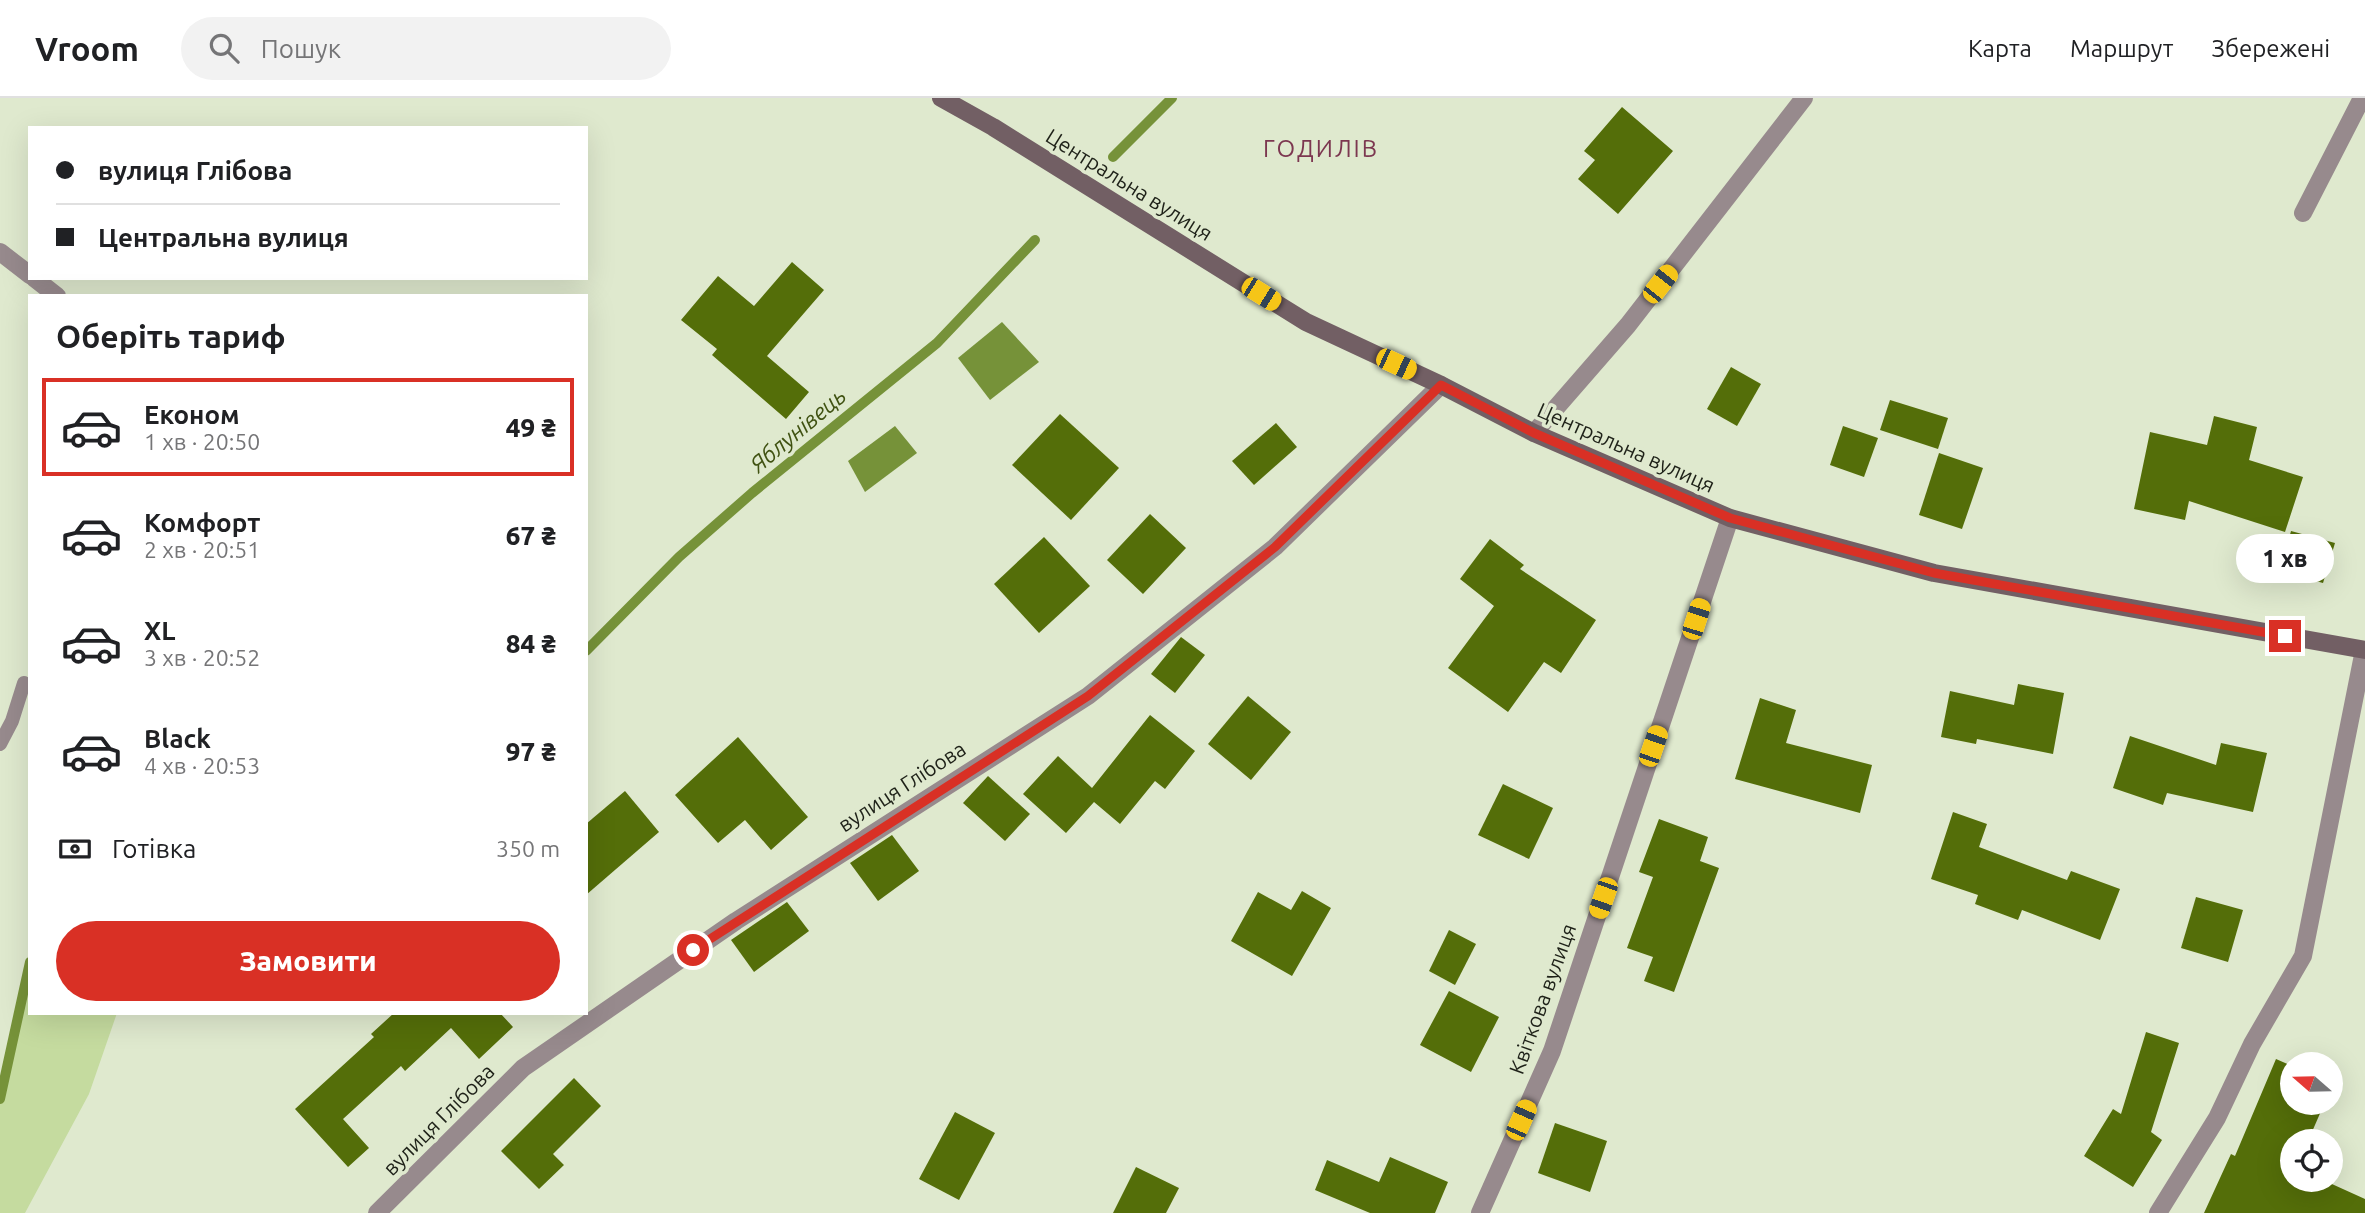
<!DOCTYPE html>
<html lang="uk">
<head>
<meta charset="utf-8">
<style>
	body { margin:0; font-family:Ubuntu,sans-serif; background:#f2f2f2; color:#202124; height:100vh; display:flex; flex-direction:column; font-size:26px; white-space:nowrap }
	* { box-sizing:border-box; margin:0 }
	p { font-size:23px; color:#757577 }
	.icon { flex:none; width:38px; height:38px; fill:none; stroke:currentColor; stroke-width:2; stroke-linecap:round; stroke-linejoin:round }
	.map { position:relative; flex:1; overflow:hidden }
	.drawer { position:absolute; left:28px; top:196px; width:560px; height:721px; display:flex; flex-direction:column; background:#fff; border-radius:0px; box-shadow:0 7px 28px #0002 }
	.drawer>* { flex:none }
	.hud { position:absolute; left:28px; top:28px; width:560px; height:154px; border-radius:0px; box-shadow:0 7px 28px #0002; display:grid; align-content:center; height:154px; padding:0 28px; background:#fff }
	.needle { width:46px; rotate:290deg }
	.fabs { position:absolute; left:2280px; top:954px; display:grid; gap:14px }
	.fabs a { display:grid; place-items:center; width:63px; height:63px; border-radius:50%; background:#fff; box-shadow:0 7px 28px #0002; font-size:35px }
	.end { position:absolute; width:32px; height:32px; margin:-16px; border:9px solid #d93025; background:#fff; box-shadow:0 0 0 4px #fff }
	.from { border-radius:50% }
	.bubble { position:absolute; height:49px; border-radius:24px; background:#fff; box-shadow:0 7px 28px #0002; font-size:23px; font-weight:800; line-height:49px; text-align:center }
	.car { position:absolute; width:21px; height:42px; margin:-21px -10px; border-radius:9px; box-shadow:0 0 5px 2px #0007; background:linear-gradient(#f5c518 24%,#345 0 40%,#f5c518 0 76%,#345 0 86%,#f5c518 0) }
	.hud b { display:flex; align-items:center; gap:24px; height:66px; font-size:26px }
	.hud b+b { border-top:2px solid #e0e0e0 }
	.hud i { width:18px; height:18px; background:#202124 }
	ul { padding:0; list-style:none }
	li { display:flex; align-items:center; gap:21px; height:98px; margin:0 14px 10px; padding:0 14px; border:4px solid transparent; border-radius:0px }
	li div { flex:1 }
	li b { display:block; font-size:26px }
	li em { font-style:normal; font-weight:800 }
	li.on { border-color:#d93025 }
	li>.icon { width:63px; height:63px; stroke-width:1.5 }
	h2 { padding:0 28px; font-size:32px; line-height:84px }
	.pay { display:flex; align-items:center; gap:18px; height:77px; padding:0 28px; font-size:26px }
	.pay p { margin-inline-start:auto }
	.primary-button { display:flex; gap:14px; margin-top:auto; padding:14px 28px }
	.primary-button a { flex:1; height:80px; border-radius:42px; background:#d93025; color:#fff; font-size:28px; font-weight:800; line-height:80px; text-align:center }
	header { display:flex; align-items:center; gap:42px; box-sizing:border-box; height:98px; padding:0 35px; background:#fff; border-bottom:2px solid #e0e0e0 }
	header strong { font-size:33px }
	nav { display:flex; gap:38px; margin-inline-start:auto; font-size:24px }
	.search { width:490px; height:63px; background:#f2f2f2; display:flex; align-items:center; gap:18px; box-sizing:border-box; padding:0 24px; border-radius:38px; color:#757577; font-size:26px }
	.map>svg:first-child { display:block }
</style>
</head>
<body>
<header>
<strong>Vroom</strong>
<div class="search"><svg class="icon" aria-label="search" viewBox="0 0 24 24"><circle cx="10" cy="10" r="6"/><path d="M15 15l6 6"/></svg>Пошук</div>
<nav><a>Карта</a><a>Маршрут</a><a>Збережені</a></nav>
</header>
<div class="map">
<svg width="2365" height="1115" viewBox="0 0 2365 1115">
	<rect width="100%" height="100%" fill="#dfe9ce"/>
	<path fill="#c5db9f" d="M30,872V915H117L89,996L25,1115H0V989Z"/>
	<g fill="#769239">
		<path d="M1002,224L1039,264L990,302L958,260Z"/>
		<path d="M895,328L917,355L865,394L848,363Z"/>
	</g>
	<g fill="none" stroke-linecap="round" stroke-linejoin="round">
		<g stroke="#769239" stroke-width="10">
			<path d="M1113,59L1172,0"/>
			<path d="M586,553L679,459L752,395L937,245L1035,142"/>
			<path d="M0,1001L30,864"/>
		</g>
	</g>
	<g fill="#546e09">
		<path d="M1622,9L1673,53L1618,116L1578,81L1595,62L1584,53Z"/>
		<path d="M792,164L824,192L767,258L809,294L786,321L712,257L717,251L681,222L718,178L754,208Z"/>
		<path d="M1731,269L1761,286L1737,328L1707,311Z"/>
		<path d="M1890,302L1948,320L1938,351L1880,332Z"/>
		<path d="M1060,316L1119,370L1071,422L1012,367Z"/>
		<path d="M2214,318L2257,329L2249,362L2303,379L2285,434L2189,403L2185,422L2134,411L2150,334L2207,347Z"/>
		<path d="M1276,325L1297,349L1254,387L1232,363Z"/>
		<path d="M1843,328L1878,340L1864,379L1830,367Z"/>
		<path d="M1939,355L1983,370L1962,431L1919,417Z"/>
		<path d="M1150,416L1186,450L1143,496L1107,462Z"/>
		<path d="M2291,433L2335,445L2323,485L2280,473Z"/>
		<path d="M1044,439L1090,488L1039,535L994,486Z"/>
		<path d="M1490,441L1524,467L1520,471L1596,522L1561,575L1544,564L1508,614L1448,570L1494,508L1460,481Z"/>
		<path d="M1181,539L1205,557L1175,595L1151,576Z"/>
		<path d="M2018,586L2064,595L2053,656L1977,641L1976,646L1941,639L1950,593L2014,607Z"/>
		<path d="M1248,598L1291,634L1251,682L1208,646Z"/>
		<path d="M1760,600L1796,612L1786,645L1872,667L1860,715L1735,681Z"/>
		<path d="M1150,617L1195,653L1165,691L1155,683L1120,726L1094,704L1066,735L1023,696L1058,658L1092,690Z"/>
		<path d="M2130,638L2216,667L2221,645L2267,655L2253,714L2167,695L2163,707L2113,690Z"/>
		<path d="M738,639L808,719L771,752L745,722L718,745L675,697Z"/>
		<path d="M988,678L1030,716L1005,743L963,705Z"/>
		<path d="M1503,686L1553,710L1529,761L1478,737Z"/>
		<path d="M625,693L659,734L586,797V726Z"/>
		<path d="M1953,714L1987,726L1979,749L2067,782L2071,773L2120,791L2100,842L2022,812L2018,822L1975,806L1978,797L1931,781Z"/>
		<path d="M1659,721L1708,739L1700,763L1719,770L1674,894L1644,883L1653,859L1627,850L1653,779L1639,774Z"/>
		<path d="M892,737L919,773L878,803L850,765Z"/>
		<path d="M1302,793L1331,810L1292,878L1231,843L1258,794L1291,812Z"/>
		<path d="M2196,799L2243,812L2228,864L2181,850Z"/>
		<path d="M787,804L809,833L754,874L731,842Z"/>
		<path d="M1449,832L1476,846L1455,887L1429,873Z"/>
		<path d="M1449,893L1499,919L1471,974L1420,947Z"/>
		<path d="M394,915H500L513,929L479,961L451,930L405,973L401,968L343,1021L369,1050L348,1069L295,1011L374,939L371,936Z"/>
		<path d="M2146,934L2179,945L2151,1034L2162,1042L2133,1089L2084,1058L2113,1011L2121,1016Z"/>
		<path d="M2276,961L2292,968V1004H2325L2308,1043H2292V1082H2323L2365,1101V1115H2204L2231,1056L2235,1058Z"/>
		<path d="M574,980L601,1008L553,1056L564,1067L539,1091L501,1053Z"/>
		<path d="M955,1014L995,1035L959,1102L919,1081Z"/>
		<path d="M1555,1025L1607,1043L1590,1094L1538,1075Z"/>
		<path d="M1390,1059L1448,1084L1435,1115H1370L1315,1092L1327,1062L1379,1084Z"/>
		<path d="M1136,1069L1179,1090L1166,1115H1113Z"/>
	</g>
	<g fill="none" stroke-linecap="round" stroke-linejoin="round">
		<path stroke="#978a8d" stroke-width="14" d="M0,646L12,623L24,585"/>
		<g stroke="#978a8d" stroke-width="18">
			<path d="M2303,115L2362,0"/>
			<path d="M0,154L30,177"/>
			<path d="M34,180L57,198"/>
			<path d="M1534,335L1628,227L1804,0"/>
			<path d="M377,1115L523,970L736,823L1088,598L1275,449L1441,287"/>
			<path d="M1480,1115L1552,953L1730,420"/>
			<path d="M2158,1115L2217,1020L2252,946L2303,858L2364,552"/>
		</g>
		<path stroke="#725f64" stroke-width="18" d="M941,0L993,29L1306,224L1441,287L1534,335L1730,420L1934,475L2365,552"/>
	</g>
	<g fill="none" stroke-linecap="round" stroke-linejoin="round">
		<path stroke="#d93025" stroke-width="9" d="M693,852L1088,598L1275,449L1441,287L1534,335L1730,420L1934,475L2285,538"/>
	</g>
	<g text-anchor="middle" stroke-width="7" stroke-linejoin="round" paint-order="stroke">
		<g font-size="21" fill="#1e2118" stroke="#dfe9ce">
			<text transform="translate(1129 87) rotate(32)" y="7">Центральна вулиця</text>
			<text transform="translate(1626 350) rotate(24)" y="7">Центральна вулиця</text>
			<text transform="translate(902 689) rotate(-33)" y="7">вулиця Глібова</text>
			<text transform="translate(1543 901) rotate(-70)" y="7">Квіткова вулиця</text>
			<text transform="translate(439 1022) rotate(-45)" y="7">вулиця Глібова</text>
		</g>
		<g font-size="23" font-style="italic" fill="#405212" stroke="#dfe9ce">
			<text transform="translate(798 332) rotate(-40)" y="8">Яблунівець</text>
		</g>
		<g font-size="24" letter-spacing="2" fill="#7c3750" stroke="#dfe9ce">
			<text x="1321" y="59">ГОДИЛІВ</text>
		</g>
	</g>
</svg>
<div class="fabs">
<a><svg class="needle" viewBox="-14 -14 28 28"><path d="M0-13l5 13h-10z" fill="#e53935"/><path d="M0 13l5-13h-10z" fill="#757577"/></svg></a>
<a><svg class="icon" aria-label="locate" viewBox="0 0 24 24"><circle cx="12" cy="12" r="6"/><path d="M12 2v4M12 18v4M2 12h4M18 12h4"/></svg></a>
</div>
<i class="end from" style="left:693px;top:852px"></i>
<i class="end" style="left:2285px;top:538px"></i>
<div class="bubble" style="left:2236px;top:436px;width:98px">1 хв</div>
<i class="car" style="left:1660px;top:186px;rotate:38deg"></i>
<i class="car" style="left:1261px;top:196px;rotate:122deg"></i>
<i class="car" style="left:1396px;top:266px;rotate:115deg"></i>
<i class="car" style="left:1696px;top:521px;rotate:18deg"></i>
<i class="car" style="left:1653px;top:648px;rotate:19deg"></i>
<i class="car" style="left:1603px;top:800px;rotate:199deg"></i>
<i class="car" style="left:1521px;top:1022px;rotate:24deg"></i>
<div class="hud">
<b><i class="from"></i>вулиця Глібова</b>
<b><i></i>Центральна вулиця</b>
</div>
<section class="drawer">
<h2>Оберіть тариф</h2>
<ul>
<li class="on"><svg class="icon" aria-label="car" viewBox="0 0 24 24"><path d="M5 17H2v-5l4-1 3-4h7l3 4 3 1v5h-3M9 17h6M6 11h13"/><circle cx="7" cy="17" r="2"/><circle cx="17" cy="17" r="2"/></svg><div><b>Економ</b><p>1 хв · 20:50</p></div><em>49 ₴</em></li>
<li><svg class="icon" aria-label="car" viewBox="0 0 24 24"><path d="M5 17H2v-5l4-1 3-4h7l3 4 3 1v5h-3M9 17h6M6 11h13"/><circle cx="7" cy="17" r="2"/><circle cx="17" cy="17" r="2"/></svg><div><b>Комфорт</b><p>2 хв · 20:51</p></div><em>67 ₴</em></li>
<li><svg class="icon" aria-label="car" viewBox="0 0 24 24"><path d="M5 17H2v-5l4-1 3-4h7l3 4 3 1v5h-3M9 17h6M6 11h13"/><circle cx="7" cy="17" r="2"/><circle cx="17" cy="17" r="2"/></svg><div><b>XL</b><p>3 хв · 20:52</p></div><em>84 ₴</em></li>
<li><svg class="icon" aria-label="car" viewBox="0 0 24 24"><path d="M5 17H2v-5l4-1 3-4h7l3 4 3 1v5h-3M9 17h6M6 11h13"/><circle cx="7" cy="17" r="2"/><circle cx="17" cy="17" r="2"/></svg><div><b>Black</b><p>4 хв · 20:53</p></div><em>97 ₴</em></li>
</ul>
<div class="pay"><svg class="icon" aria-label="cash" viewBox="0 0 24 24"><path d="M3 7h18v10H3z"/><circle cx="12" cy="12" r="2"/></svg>Готівка<p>350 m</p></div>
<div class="primary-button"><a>Замовити</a></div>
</section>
</div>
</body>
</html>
